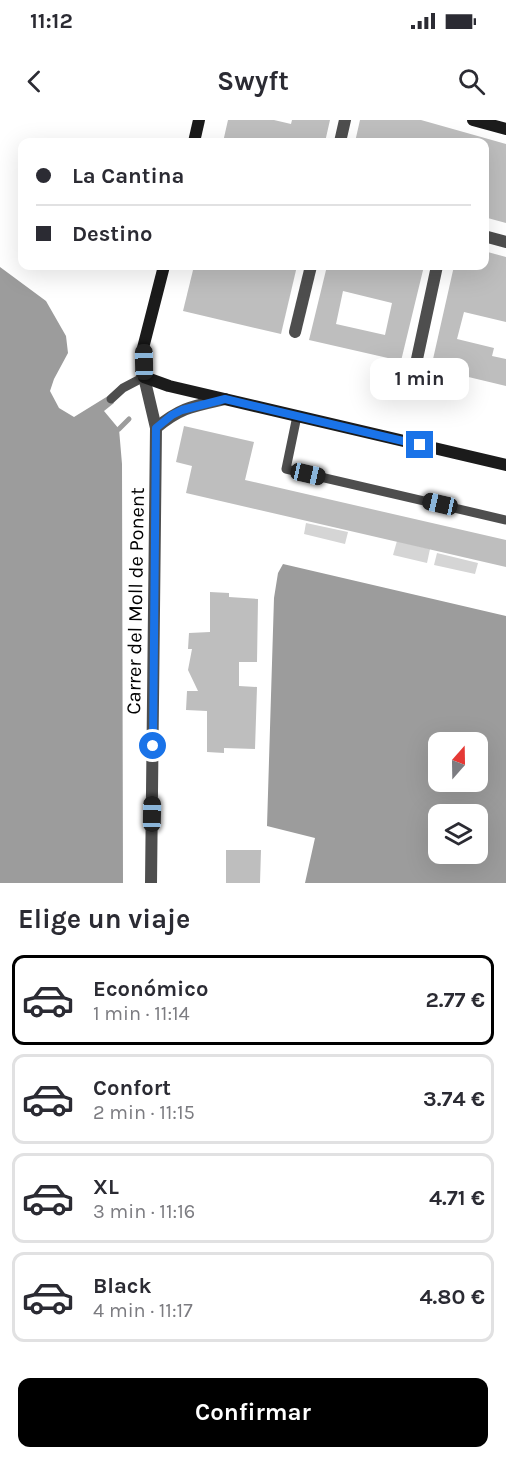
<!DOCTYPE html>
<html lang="es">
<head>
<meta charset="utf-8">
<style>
	body { margin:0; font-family:Karla,sans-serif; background:#f2f2f3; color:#2b2b33; height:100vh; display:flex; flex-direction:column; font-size:22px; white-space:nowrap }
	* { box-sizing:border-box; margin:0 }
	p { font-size:20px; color:#7c7c81 }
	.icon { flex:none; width:33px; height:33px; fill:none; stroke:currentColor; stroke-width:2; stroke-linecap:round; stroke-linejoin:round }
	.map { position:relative; height:763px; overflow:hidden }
	.details { display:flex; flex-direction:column; background:#fff; flex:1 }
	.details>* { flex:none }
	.banner { position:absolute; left:18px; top:18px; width:471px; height:132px; border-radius:12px; box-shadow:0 6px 24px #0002; display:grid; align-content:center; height:132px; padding:0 18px; background:#fff }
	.needle { width:39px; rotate:20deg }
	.fabs { position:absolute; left:428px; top:612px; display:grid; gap:12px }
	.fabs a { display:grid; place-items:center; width:60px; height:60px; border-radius:12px; background:#fff; box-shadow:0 6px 24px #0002; font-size:30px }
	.end { position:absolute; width:27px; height:27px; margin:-14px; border:8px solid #1a73e8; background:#fff; box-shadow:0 0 0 3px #fff }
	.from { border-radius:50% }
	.bubble { position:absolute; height:42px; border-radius:12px; background:#fff; box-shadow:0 6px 24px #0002; font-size:20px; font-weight:700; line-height:42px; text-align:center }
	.car { position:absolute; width:18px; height:36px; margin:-18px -9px; border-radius:8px; box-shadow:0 0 4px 2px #0007; background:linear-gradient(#222 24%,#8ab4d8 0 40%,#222 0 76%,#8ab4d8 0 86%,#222 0) }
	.banner b { display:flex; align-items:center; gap:21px; height:57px; font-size:22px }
	.banner b+b { border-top:2px solid #e1e1e2 }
	.banner i { width:15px; height:15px; background:#2b2b33 }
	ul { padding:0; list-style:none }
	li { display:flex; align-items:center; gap:18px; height:90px; margin:0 12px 9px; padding:0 6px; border:3px solid #e1e1e2; border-radius:12px }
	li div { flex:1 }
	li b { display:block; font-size:22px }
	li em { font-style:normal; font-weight:700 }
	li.active { border-color:#000 }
	li>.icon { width:54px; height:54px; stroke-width:1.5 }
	h2 { padding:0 18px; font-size:27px; line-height:72px }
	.primary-button { display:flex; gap:12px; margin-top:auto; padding:12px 18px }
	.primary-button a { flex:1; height:69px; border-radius:12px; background:#000; color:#fff; font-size:24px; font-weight:700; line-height:69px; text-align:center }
	.status { display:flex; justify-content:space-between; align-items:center; height:42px; padding:0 30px; background:#fff; direction:ltr }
	.status svg { height:16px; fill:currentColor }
	header { display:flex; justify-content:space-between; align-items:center; height:78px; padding:0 18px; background:#fff; font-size:27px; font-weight:700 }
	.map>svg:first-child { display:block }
</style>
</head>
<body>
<div class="status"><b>11:12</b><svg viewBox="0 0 49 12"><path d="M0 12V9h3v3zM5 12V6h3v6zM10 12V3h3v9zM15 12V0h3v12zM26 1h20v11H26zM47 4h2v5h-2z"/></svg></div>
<header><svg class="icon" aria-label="back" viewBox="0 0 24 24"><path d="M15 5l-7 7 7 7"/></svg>Swyft<svg class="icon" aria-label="search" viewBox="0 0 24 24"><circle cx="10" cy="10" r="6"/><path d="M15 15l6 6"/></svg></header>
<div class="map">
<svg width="506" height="763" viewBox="0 0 506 763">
	<rect width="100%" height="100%" fill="#fff"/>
	<g fill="#d5d5d5">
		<path d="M306,403L348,412L345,424L304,414Z"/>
		<path d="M397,421L430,429L427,443L393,435Z"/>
		<path d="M437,433L478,443L475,454L434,445Z"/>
	</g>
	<g fill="#9c9c9c" fill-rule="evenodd">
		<path d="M0,147L46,181L66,216L68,233L54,259L50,271L59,288L74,297L108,276L114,283L104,291L119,309L122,344L123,763H0Z"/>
		<path d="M283,444L506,496V763H305L315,718L267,706L274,478L278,453ZM438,622H477V662H438ZM438,694H477V734H438Z"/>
	</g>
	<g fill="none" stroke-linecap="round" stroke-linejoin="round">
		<path stroke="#9c9c9c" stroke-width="5" d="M119,309L129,299"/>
	</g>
	<g fill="#bebebe" fill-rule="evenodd">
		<path d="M228,0H274L291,4L292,0H330L325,22H223Z"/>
		<path d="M360,0H421L506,24V103L484,97V22H355Z"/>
		<path d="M484,131L506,137V202L464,192L457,219L494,228L492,236L506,239V266L431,248L454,146H484Z"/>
		<path d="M194,146H297L281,214L183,191Z"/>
		<path d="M327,146H424L401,241L309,220ZM343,171L392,183L385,215L336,204Z"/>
		<path d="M184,306L254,322L245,360L506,420V447L186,373L192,346L176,342Z"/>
		<path d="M210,472L229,473V477L258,479L257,542H239V566L257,567L255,629L224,628V633L207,632V591L186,590L187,571H198L188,550L192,529H188L189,513L210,512Z"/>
		<path d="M226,730H261L260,763H226Z"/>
	</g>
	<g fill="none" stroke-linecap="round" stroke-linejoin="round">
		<g stroke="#4e4e4e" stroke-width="9">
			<path d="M111,279L123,268L144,257"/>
			<path d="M297,296L286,349L506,400"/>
		</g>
		<g stroke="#4e4e4e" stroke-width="12">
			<path d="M340,22L345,0"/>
			<path d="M484,116L506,122"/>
			<path d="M295,212L311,146"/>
			<path d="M417,239L437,146"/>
			<path d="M144,257L156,308L151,763"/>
			<path d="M156,308C181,287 194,286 225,279"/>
		</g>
		<g stroke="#1b1b1b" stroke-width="12">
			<path d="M473,0L506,9"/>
			<path d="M194,22L199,0"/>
			<path d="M164,146L143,228L144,257L169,266L506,345"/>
		</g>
	</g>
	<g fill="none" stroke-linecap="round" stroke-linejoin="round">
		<path stroke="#1a73e8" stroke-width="8" d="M153,626L156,308L172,295L182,290L225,279L420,325"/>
	</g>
	<g text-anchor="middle" stroke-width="4.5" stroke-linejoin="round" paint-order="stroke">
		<g font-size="20" fill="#000" stroke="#fff">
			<text transform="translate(135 481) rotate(-89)" y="7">Carrer del Moll de Ponent</text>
		</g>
	</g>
</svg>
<div class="fabs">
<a><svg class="needle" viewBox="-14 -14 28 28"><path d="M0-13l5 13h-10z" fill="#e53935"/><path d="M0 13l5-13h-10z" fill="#7c7c81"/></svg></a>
<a><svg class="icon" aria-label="layers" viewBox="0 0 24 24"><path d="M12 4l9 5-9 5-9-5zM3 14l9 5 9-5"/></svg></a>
</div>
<i class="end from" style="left:153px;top:626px"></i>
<i class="end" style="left:420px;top:325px"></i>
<div class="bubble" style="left:370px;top:238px;width:99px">1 min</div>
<i class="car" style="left:144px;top:242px;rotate:359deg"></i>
<i class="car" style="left:308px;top:354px;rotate:103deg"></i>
<i class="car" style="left:440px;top:384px;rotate:283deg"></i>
<i class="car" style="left:152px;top:694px;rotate:1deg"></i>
<div class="banner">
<b><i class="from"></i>La Cantina</b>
<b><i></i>Destino</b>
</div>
</div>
<section class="details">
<h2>Elige un viaje</h2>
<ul>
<li class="active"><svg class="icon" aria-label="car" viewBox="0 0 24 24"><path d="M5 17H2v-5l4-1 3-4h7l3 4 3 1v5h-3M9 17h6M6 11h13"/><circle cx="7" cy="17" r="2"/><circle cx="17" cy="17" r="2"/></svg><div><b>Económico</b><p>1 min · 11:14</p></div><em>2.77 €</em></li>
<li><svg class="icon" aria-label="car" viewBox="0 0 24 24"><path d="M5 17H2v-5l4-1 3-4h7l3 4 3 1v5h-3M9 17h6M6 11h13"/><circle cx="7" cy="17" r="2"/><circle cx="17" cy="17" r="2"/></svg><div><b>Confort</b><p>2 min · 11:15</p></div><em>3.74 €</em></li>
<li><svg class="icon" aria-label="car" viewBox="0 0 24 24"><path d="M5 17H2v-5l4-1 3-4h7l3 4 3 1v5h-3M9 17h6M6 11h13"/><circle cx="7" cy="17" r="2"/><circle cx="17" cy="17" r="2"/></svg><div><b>XL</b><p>3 min · 11:16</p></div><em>4.71 €</em></li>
<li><svg class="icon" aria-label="car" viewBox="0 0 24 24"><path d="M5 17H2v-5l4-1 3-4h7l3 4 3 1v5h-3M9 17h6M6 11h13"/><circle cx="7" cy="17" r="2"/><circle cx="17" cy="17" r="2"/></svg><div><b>Black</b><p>4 min · 11:17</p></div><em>4.80 €</em></li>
</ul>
<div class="primary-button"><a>Confirmar</a></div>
</section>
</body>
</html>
